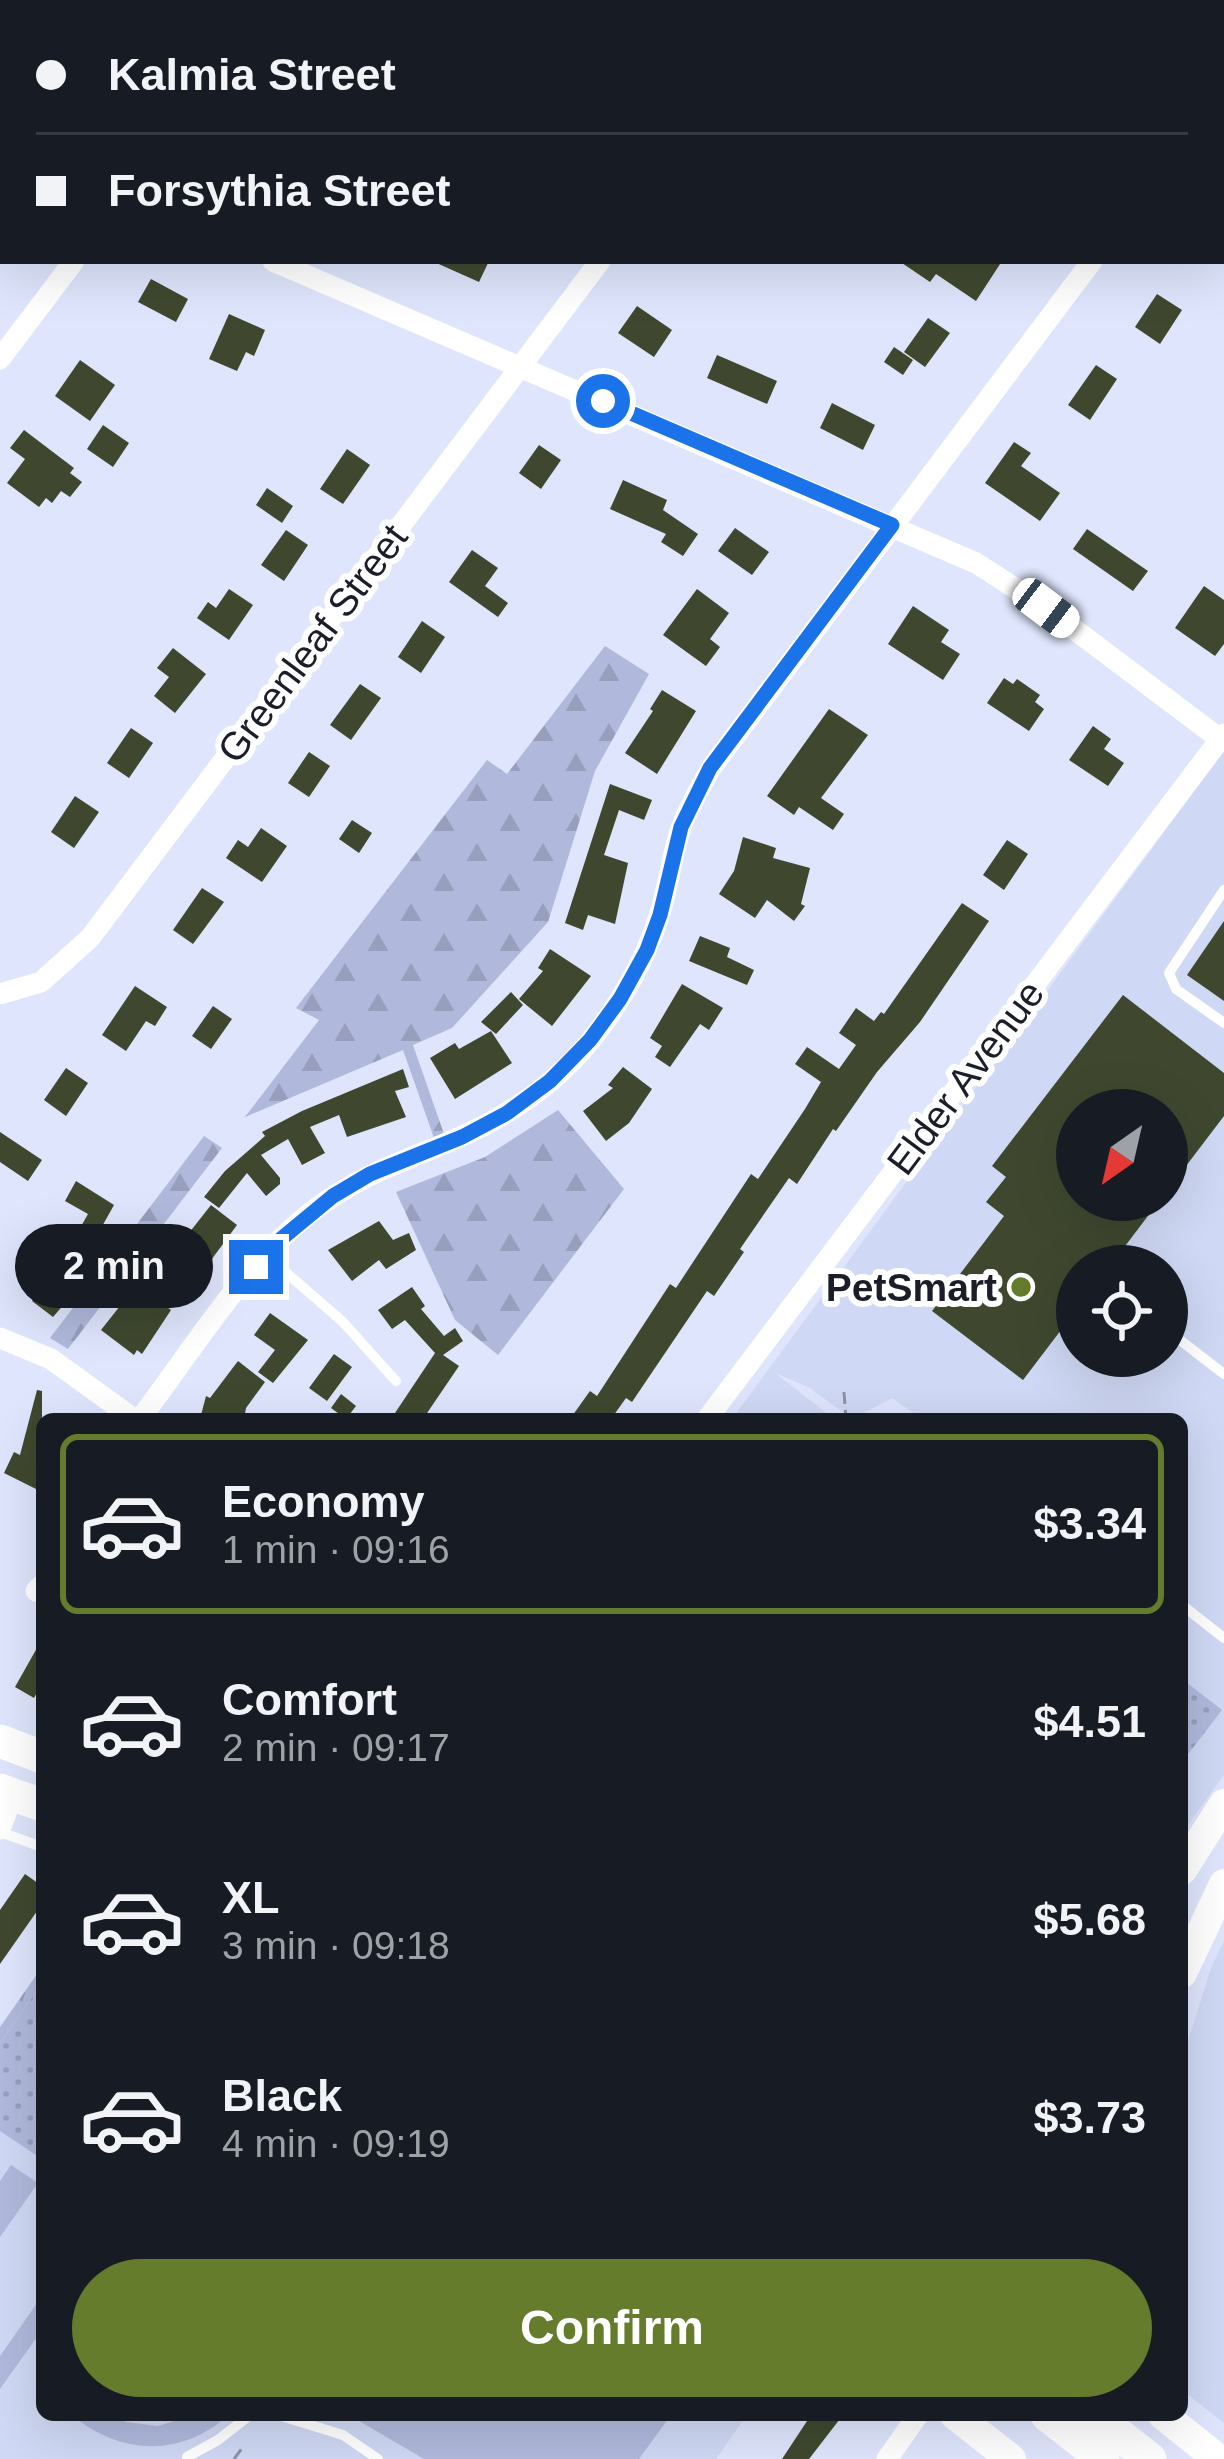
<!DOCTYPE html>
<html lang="en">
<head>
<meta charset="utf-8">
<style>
	body { margin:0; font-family:Helvetica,sans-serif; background:#242831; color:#f1f3f6; height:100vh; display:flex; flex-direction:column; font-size:45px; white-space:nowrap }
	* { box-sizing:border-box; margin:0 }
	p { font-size:39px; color:#9ea1a6 }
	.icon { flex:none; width:66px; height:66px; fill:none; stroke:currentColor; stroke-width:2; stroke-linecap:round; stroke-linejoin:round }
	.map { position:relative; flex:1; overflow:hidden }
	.details { position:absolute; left:36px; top:1413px; width:1152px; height:1008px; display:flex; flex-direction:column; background:#171b24; border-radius:18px; box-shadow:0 12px 48px #0002 }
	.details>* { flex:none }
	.hud { position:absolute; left:0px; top:0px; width:1224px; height:264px; box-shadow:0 12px 48px #0002; display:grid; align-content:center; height:264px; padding:0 36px; background:#171b24 }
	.needle { width:78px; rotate:214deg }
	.fabs { position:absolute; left:1056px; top:1089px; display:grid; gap:24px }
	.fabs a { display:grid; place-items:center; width:132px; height:132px; border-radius:50%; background:#171b24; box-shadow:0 12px 48px #0002; font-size:60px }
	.end { position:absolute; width:54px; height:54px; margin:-27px; border:15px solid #1a73e8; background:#fff; box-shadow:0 0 0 6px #fff }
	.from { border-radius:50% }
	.bubble { position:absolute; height:84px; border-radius:42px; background:#171b24; box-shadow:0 12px 48px #0002; font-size:39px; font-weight:700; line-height:84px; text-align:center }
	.car { position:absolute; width:36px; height:72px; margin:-36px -18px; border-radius:15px; box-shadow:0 0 9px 3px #0007; background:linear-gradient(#fff 24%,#345 0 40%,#fff 0 76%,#345 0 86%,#fff 0) }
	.hud b { display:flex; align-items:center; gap:42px; height:114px; font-size:45px }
	.hud b+b { border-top:3px solid #363941 }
	.hud i { width:30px; height:30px; background:#f1f3f6 }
	ul { padding:21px 0 0; list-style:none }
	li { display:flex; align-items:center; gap:36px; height:180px; margin:0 24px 18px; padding:0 12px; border:6px solid transparent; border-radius:18px }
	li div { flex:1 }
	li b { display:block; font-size:45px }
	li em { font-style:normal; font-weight:700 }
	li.selected { border-color:#667c2d }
	li>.icon { width:108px; height:108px; stroke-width:1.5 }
	.primary-button { display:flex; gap:24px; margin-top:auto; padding:24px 36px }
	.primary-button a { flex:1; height:138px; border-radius:72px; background:#667c2d; color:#fff; font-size:48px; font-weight:700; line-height:138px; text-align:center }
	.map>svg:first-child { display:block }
</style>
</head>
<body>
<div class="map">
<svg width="1224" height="2459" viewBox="0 0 1224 2459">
	<defs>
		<pattern id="grass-dots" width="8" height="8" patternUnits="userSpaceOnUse" patternTransform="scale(3)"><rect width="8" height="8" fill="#b0b9dc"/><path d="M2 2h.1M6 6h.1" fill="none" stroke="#979fbd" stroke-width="1.8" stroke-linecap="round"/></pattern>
		<pattern id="forest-firs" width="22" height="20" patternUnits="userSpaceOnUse" patternTransform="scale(3)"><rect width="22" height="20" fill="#b0b9dc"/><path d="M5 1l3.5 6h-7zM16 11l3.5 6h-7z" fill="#979fbd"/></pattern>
		<pattern id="park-tufts" width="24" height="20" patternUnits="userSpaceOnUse" patternTransform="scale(3)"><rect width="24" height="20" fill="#b0b9dc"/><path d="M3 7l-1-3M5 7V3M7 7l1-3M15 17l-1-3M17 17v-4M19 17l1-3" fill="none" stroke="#979fbd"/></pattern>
	</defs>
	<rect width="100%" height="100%" fill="#dee5fc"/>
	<g fill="#cfd8f4" fill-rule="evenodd">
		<path d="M1224,751V1775L1182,1833V1419H922L892,1398L852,1419L810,1388L775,1373L834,1419H732ZM1077,1110H1167V1200H1077ZM1077,1266H1167V1356H1077Z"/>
		<path d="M1224,1941V2423L1182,2390V2060L1211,1968Z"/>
		<path d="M42,1983V2415H747L716,2459H0V2043Z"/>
	</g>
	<g fill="url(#grass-dots)">
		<path d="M1182,1679L1222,1710L1182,1762Z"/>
		<path d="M42,1983V2159L0,2131V2043Z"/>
	</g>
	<g fill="url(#forest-firs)">
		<path d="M605,646L649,674L595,771L548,922L452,1028L413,1045L444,1134L434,1138L403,1050L245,1117L319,1020L296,1008L487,760L507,774Z"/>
		<path d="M558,1110L624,1189L498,1355L455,1320L396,1192L485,1157Z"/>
		<path d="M204,1136L222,1148L68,1349L50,1338Z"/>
	</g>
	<path fill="url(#park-tufts)" d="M42,1967V1983L0,2043V2027Z"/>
	<g fill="#b0b9dc">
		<path d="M11,2165L38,2183L0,2237V2181Z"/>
		<path d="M42,2296V2366L37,2337L0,2389V2356Z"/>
		<path d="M72,2415H109L126,2422L158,2426L193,2415H228C182,2458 119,2455 72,2415Z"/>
		<path d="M349,2415H671L639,2459H424Z"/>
	</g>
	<g fill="#3f482f">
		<path d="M432,261H489L479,282Z"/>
		<path d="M899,261H1002L976,301L936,274L930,282Z"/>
		<path d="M151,279L188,299L176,322L138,302Z"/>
		<path d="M1157,294L1182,310L1160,344L1135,327Z"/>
		<path d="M637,306L672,330L654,357L618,333Z"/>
		<path d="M229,314L265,330L254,356L246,352L237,371L209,359Z"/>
		<path d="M928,318L950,333L925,367L904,352Z"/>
		<path d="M894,347L913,360L903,375L884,362Z"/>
		<path d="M717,355L777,381L767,404L707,378Z"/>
		<path d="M80,360L115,385L90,421L55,396Z"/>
		<path d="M1096,365L1117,379L1090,420L1068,405Z"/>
		<path d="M832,403L875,425L863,450L820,428Z"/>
		<path d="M103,425L129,443L113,467L87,449Z"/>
		<path d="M24,430L74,468L70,473L82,482L70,497L61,491L52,503L46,498L39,507L7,483L25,459L10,448Z"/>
		<path d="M1014,442L1031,453L1021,466L1060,493L1040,521L985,483Z"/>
		<path d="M539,445L561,460L541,489L519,473Z"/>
		<path d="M347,449L370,465L343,504L320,489Z"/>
		<path d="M623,480L667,500L663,510L698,534L683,556L661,542L666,534L610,509Z"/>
		<path d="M267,488L293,506L282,523L256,505Z"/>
		<path d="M735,528L769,552L752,575L718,551Z"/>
		<path d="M1087,529L1148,571L1133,591L1073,549Z"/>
		<path d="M286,530L308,545L284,581L261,565Z"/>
		<path d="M472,550L498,568L485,586L508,603L498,617L449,582Z"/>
		<path d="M1204,586L1224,600V644L1215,656L1175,628Z"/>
		<path d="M229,589L253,605L229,640L197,618L208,602L216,608Z"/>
		<path d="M697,589L729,613L710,639L720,647L706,666L663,635Z"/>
		<path d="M913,606L949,630L941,642L960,654L943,680L888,644Z"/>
		<path d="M422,621L445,637L421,673L398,657Z"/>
		<path d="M173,648L206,674L175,713L154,696L169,677L157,668Z"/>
		<path d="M1004,678L1013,684L1017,679L1040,695L1035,702L1044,709L1029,731L987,703Z"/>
		<path d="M360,684L381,698L351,740L330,725Z"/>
		<path d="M662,690L696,711L657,774L625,753L653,711L650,709Z"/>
		<path d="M829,709L868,735L821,798L844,814L833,830L799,807L794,815L767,796Z"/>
		<path d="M1093,726L1111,739L1104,749L1124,763L1108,786L1069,760Z"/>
		<path d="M131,728L153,743L129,778L107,763Z"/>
		<path d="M309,752L330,766L309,797L288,783Z"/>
		<path d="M610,784L652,800L644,820L619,810L604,855L628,863L615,924L588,915L583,930L565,923Z"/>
		<path d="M75,796L99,812L74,848L51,832Z"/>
		<path d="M352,820L372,833L359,853L339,839Z"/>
		<path d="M261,828L287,846L262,882L226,858L238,840L248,847Z"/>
		<path d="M743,837L776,848L773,858L810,868L801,904L805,906L794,921L767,900L755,918L719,894L734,871Z"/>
		<path d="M1007,840L1028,854L1004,890L983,875Z"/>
		<path d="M202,888L224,902L193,944L173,930Z"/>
		<path d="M962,903L989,921L920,1022L877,1072L836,1131L833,1129L797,1184L789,1178L740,1249L744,1252L714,1296L707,1291L632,1402L626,1398L611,1419H570L590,1391L597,1396L670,1284L676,1288L751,1174L758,1179L805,1109L821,1082L795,1064L807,1047L839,1069L856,1045L839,1033L856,1008L874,1021L881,1012L884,1014Z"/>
		<path d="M1224,921V1001L1187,975Z"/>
		<path d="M700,936L730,948L727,957L754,970L747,985L689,961Z"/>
		<path d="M550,949L591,976L552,1026L519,999L543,971L538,968Z"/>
		<path d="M682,984L723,1008L709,1030L700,1024L670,1067L655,1057L662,1046L650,1038Z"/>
		<path d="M135,986L167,1007L155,1026L146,1021L126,1051L102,1035Z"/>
		<path d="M511,992L523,1005L496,1034L481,1022Z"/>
		<path d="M1123,995L1224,1073V1116L1167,1191V1110H1077V1200H1160L1110,1266H1077V1309L1023,1380L932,1311L1004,1216L986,1202L1006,1177L992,1166Z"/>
		<path d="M213,1006L232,1019L211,1049L192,1036Z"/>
		<path d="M491,1031L512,1063L455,1099L430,1058L455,1043L459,1049Z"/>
		<path d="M623,1067L652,1089L629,1123L606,1141L583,1111L613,1088L608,1085Z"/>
		<path d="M66,1068L88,1083L66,1116L44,1100Z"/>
		<path d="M403,1069L409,1087L395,1091L406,1117L347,1137L339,1115L310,1127L325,1153L302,1165L288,1139L261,1155L280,1178V1184L266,1196L247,1173L219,1208L204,1197L225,1171L265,1136L262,1132L302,1111Z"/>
		<path d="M0,1132L42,1160L28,1181L0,1162Z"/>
		<path d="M76,1181L114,1205L91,1246L75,1237L88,1214L65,1201Z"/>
		<path d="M211,1205L237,1225L203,1271L174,1252Z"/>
		<path d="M379,1221L393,1240L409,1233L416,1250L386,1269L379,1260L352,1281L328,1250Z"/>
		<path d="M165,1249L179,1261L154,1297L171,1310L142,1354L137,1350L134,1355L101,1330Z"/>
		<path d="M43,1261L78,1288L53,1317L32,1301L45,1286L31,1276Z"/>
		<path d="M412,1287L425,1306L421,1309L444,1336L455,1328L463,1341L443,1355L459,1366L423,1419H391L435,1353L405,1320L392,1329L378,1310Z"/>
		<path d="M270,1313L308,1340L273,1383L258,1372L275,1350L254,1335Z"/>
		<path d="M334,1354L352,1367L327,1401L309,1388Z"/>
		<path d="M238,1361L265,1382L246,1408L244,1419H200L206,1396L210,1398Z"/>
		<path d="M37,1390L42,1391V1492L4,1473L14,1452L20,1455Z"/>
		<path d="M341,1394L356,1406L346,1419L331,1408Z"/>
		<path d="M42,1639V1683L34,1698L15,1687Z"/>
		<path d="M25,1874L42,1886V1904L0,1964V1910Z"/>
		<path d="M811,2415H843L809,2459H782Z"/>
	</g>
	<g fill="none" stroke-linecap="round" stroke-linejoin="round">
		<g stroke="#8d92a4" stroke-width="3" stroke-dasharray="12 6" stroke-linecap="butt">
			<path d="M0,119L3,122"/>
			<path d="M844,1392L846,1419"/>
			<path d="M234,2459L243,2447"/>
		</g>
		<g stroke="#fff" stroke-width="10">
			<path d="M1224,890L1169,973L1176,989L1224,1023"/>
			<path d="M266,1255L343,1322L396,1381"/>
			<path d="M1167,1330L1224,1374"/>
			<path d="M1182,1605L1224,1638"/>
			<path d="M0,1832L42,1847"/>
			<path d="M278,2415L343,2435L378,2459"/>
			<path d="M187,2457L218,2440L250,2415"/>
		</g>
		<g stroke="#fff" stroke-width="21">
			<path d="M275,3L277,0"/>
			<path d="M795,3L798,0"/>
			<path d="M1221,90L1224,86"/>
			<path d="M273,261L976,563L1046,608L1220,739"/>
			<path d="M0,359L74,261"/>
			<path d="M0,994L41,982L90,938L600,261"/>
			<path d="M0,1338L51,1359L134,1419"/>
			<path d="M140,1419C199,1342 253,1247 337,1194C376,1169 418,1156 460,1137C510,1115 557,1082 591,1040C621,1002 646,959 660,913C669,884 672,853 682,825C690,805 701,786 711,768L1092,261"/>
			<path d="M707,1419L1224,734"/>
			<path d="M36,1591L42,1585"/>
			<path d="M0,1829L13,1795"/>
			<path d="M887,2459L918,2415"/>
		</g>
		<g stroke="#fff" stroke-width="30">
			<path d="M1182,1870L1224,1804"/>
			<path d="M1182,1973L1224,1884"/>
			<path d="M955,2415L1011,2459"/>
			<path d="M1163,2415L1218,2459"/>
		</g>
		<g stroke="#fff" stroke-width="33">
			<path d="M0,1741L42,1757"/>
			<path d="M0,1790L42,1805"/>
			<path d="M1047,2415L1103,2459"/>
			<path d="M1094,2415L1150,2459"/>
		</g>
	</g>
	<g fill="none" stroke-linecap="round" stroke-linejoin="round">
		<path stroke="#1a73e8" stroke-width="15" d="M256,1267L281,1239L333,1196L370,1174L462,1137L507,1113L550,1081L590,1040L620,999L647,950L660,915L681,827L710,768L892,525L603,401"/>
	</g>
	<circle fill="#667c2d" stroke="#fff" stroke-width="4.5" cx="1021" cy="1287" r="12"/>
	<g text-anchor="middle" stroke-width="12" stroke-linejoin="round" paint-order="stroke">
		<g font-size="39" fill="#1b1e28" stroke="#fff">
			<text transform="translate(312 643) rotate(-53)" y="14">Greenleaf Street</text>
			<text transform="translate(965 1077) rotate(-53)" y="14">Elder Avenue</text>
		</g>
		<g font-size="39" font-weight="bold" fill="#1b1e28" stroke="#fff" text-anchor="end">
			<text x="997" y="1301">PetSmart</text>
		</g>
	</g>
</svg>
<div class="fabs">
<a><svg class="needle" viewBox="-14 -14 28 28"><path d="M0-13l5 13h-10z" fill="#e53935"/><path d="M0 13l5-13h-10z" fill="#9ea1a6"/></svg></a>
<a><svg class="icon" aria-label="locate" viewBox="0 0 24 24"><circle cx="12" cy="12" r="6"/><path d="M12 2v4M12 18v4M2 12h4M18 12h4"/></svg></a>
</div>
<i class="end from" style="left:603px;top:401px"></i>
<i class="end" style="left:256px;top:1267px"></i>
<div class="bubble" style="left:15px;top:1224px;width:198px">2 min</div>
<i class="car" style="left:1046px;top:608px;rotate:127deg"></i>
<div class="hud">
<b><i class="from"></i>Kalmia Street</b>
<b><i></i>Forsythia Street</b>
</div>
<section class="details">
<ul>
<li class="selected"><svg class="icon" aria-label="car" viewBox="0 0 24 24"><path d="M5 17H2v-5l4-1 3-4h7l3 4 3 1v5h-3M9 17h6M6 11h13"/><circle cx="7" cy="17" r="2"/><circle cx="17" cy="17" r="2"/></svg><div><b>Economy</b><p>1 min · 09:16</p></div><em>$3.34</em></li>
<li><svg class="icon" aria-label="car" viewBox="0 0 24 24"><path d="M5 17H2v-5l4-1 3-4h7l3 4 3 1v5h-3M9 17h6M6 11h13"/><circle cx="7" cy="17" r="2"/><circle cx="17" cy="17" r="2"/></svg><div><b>Comfort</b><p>2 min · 09:17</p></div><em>$4.51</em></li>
<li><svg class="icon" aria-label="car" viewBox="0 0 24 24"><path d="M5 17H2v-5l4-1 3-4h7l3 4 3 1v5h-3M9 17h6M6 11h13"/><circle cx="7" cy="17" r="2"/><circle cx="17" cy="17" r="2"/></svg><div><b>XL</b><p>3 min · 09:18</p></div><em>$5.68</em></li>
<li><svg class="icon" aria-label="car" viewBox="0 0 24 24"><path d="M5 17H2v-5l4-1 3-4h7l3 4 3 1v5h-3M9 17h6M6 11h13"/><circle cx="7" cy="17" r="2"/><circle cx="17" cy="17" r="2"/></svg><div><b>Black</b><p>4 min · 09:19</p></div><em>$3.73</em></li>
</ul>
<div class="primary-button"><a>Confirm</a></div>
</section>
</div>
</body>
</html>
